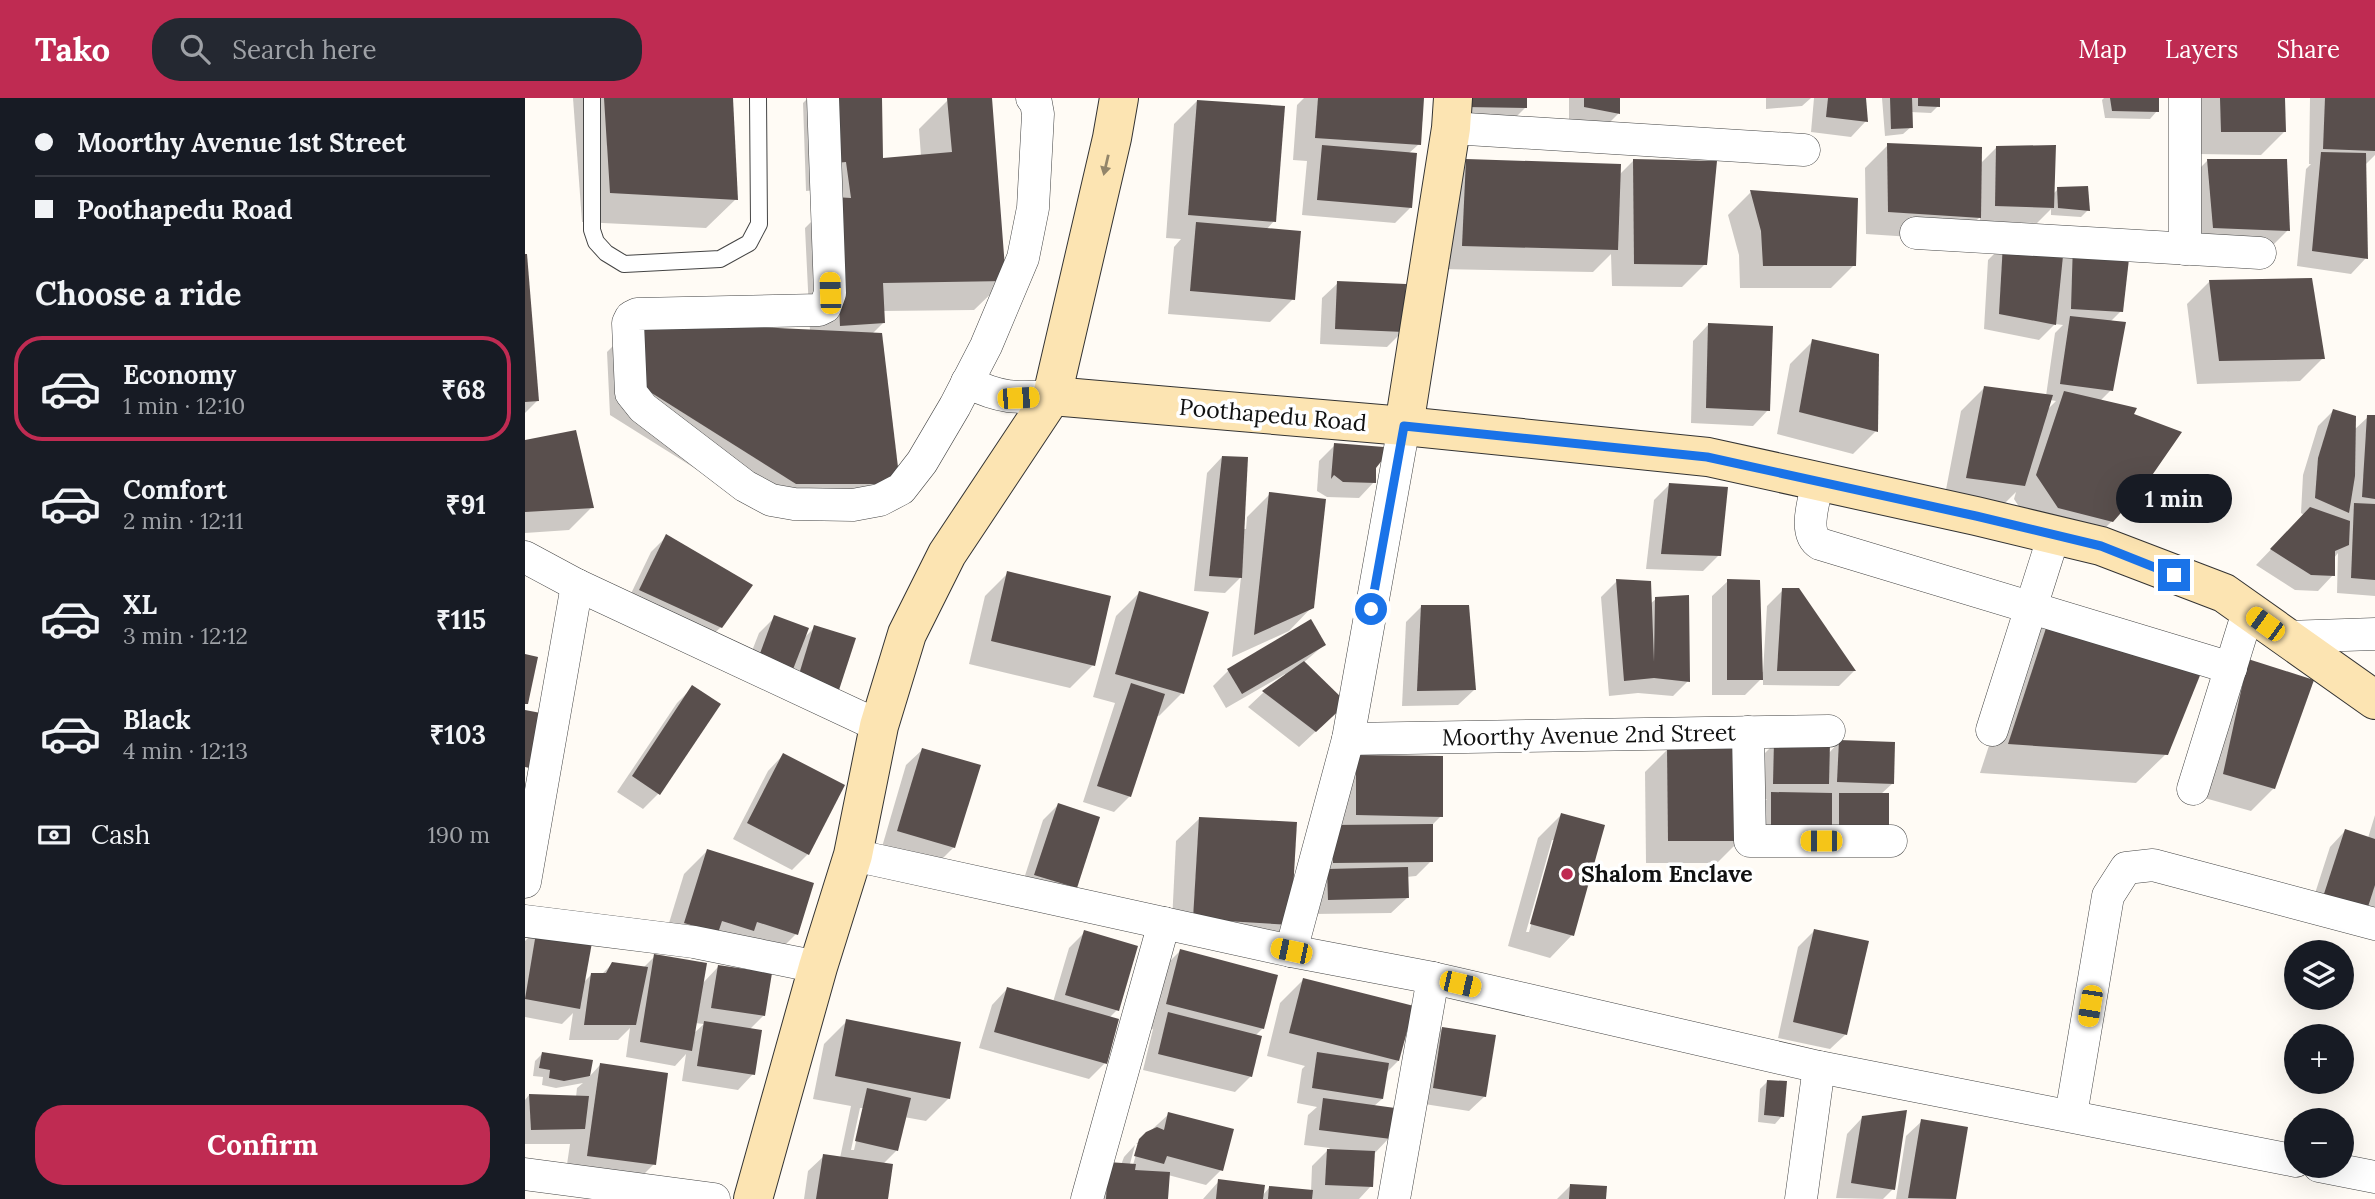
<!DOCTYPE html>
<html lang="en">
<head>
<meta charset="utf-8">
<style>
	body { margin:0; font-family:Lora,serif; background:#242831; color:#f1f3f6; height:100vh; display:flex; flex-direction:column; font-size:26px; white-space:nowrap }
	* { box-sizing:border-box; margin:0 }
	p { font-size:23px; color:#9ea1a6 }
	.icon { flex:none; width:38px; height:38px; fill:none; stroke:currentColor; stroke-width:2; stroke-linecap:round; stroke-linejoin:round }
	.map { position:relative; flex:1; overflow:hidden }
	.sheet { display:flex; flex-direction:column; background:#171b24; width:525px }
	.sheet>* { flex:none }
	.guide { display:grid; align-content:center; height:154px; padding:0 35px; background:#171b24 }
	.fabs { position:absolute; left:1759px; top:842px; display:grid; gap:14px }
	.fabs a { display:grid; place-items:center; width:70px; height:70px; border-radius:50%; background:#171b24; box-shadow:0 7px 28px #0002; font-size:35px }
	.end { position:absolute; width:32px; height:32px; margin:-16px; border:9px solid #1a73e8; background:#fff; box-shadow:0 0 0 4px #fff }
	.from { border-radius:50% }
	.bubble { position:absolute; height:49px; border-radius:24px; background:#171b24; box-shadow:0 7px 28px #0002; font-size:23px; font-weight:700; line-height:49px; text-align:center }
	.car { position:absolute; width:21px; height:42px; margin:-21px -10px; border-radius:9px; box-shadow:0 0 5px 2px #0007; background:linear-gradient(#f5c518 24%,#345 0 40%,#f5c518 0 76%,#345 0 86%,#f5c518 0) }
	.guide b { display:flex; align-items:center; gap:24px; height:66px; font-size:26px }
	.guide b+b { border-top:2px solid #363941 }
	.guide i { width:18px; height:18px; background:#f1f3f6 }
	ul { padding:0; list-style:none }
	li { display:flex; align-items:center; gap:21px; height:105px; margin:0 14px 10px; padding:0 21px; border:4px solid transparent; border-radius:28px }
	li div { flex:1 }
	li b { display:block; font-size:26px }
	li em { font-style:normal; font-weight:700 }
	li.on { border-color:#bf2b52 }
	li>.icon { width:63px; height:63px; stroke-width:1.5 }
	h2 { padding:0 35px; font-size:32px; line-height:84px }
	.pay { display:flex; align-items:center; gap:18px; height:77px; padding:0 35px; font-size:26px }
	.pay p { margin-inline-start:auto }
	.action { display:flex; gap:14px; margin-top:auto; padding:14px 35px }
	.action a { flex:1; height:80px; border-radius:28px; background:#bf2b52; color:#fff; font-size:28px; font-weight:700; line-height:80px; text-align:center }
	header { display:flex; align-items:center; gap:42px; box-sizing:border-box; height:98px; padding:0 35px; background:#bf2b52; color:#fff }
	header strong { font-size:33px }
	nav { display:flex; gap:38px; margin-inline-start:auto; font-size:24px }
	.search { width:490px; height:63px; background:#242831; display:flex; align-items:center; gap:18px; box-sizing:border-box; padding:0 24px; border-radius:28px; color:#9ea1a6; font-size:26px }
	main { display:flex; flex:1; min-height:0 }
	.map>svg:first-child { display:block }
</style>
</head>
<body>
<header>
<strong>Tako</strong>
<div class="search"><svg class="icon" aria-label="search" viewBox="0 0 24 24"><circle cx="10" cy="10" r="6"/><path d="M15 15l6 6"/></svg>Search here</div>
<nav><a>Map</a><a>Layers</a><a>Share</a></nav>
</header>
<main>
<section class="sheet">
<div class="guide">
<b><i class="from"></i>Moorthy Avenue 1st Street</b>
<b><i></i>Poothapedu Road</b>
</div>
<h2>Choose a ride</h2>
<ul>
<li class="on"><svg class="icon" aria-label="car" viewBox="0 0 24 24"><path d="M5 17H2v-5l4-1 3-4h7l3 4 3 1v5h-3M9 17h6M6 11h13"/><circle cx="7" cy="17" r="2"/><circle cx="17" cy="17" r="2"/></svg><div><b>Economy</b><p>1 min · 12:10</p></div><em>₹68</em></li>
<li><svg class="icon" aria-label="car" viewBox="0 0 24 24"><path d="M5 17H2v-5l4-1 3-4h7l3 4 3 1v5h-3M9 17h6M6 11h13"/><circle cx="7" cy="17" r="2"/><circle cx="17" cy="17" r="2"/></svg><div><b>Comfort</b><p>2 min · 12:11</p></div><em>₹91</em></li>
<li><svg class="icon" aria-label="car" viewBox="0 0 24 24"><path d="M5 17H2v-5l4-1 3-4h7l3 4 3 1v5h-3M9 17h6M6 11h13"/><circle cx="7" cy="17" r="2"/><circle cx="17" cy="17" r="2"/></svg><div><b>XL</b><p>3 min · 12:12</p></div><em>₹115</em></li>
<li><svg class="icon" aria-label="car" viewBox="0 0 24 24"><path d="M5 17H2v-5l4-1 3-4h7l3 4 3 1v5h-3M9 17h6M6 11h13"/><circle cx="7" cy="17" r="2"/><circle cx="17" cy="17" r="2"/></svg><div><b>Black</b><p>4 min · 12:13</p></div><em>₹103</em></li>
</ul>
<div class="pay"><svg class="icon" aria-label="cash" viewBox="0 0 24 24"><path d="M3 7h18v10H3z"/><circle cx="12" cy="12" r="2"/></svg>Cash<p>190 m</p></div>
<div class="action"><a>Confirm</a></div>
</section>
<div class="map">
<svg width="1850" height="1101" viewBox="0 0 1850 1101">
	<rect width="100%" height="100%" fill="#fffbf5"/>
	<g fill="#0003" fill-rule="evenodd">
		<path d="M48,0H206L211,101L181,130L57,124Z"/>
		<path d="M283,0H355L356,61L396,58L394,31L423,2L465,0L479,183L449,212L357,213L358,225L347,236L373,386L241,415L85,317L82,254L111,225L285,233L280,130L295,115L292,92L281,93L278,5Z"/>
		<path d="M779,0H897L894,46L883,56L885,110L870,125L777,117L782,63L768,62L772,7Z"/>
		<path d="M919,0H1000V10L977,33L919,31Z"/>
		<path d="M1044,0H1093V16L1078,31L1044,24Z"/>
		<path d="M1241,0H1286L1277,8L1241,11Z"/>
		<path d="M1289,0H1340L1341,23L1326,39L1286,34Z"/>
		<path d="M1357,0H1413V8L1406,15L1385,14L1386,29L1378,36L1360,38Z"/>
		<path d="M1579,0H1633L1632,13L1625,21L1580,20L1577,2Z"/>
		<path d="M1672,0H1758L1759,34L1736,57L1674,56Z"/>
		<path d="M1785,0H1850V57L1839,68L1841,160L1826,176L1772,168L1781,71L1786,66H1784Z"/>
		<path d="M672,3L749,123L741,132L768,201L745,224L643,216L649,149L656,141L641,140L649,26Z"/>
		<path d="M1363,47L1455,66L1471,50L1528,96L1533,91L1563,112L1556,119L1526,117V111L1512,125L1455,123V119L1432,142L1341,136L1340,70Z"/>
		<path d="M1683,62L1763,132L1747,148L1673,145L1667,78Z"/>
		<path d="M941,63L1094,77L1108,63L1180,166L1157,189L1087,188L1086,156L1068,174L915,171L918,86Z"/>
		<path d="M1226,94L1329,167L1306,190H1215L1214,157L1203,117Z"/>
		<path d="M1478,147L1603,154L1596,213L1585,224L1586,292L1575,303L1587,423L1564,446L1510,433L1489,401L1491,394L1475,410L1419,402L1436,313L1459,290L1521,298L1530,235L1538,227L1530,226L1514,242L1459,231L1463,162ZM1525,302L1531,303L1521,313Z"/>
		<path d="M0,154L12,303L0,315Z"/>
		<path d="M1685,183L1798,260L1775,283L1672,286L1662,206Z"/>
		<path d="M813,185L878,233L862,249L795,246L797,200Z"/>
		<path d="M1183,227L1243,312L1228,328L1166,325L1168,243Z"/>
		<path d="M1288,243L1351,333L1328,356L1252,336L1265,266Z"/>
		<path d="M1808,313L1829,332L1843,319H1850V498L1812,495L1813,455L1809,460L1808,477L1793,493L1770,492L1731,467L1779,417L1776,415L1778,377L1793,328Z"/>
		<path d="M0,343L67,409L44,432L0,435Z"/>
		<path d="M810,347L850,370L849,384L834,400L802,399L792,393L794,363Z"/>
		<path d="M697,359L718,431H721L722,419L745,396L787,509L764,533L707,559L716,479L700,495L669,493L682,375Z"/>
		<path d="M1144,387L1194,457L1178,473L1121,471L1129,402Z"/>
		<path d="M141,439L196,529L180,544L100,508L126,454Z"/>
		<path d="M483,475L568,567L545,590L444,566L460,498Z"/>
		<path d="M1092,483L1125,506L1131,501L1163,583L1148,598L1113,595L1084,598L1076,499Z"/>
		<path d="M1203,483L1236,574H1238L1242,508L1258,492L1329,573L1314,588L1238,587V579L1220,597H1187V498Z"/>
		<path d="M614,495L657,595L634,618L631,617L605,698L589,714L558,704L590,605L568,599L591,518Z"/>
		<path d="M896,509L949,592L933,607L877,608L881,524Z"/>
		<path d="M250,519L278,541L290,529L312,594L218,576L234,535Z"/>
		<path d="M1525,520L1641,656L1611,685L1455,675L1496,550Z"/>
		<path d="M799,547L778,565L804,621L774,649L723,609L739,594L761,578L760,576L701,610L688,588L704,572Z"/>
		<path d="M1723,563L1749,690L1726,713L1676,699Z"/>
		<path d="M168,589L133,696L118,711L92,694L152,605Z"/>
		<path d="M1314,644L1368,685L1356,696L1362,735L1231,750V711L1242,701H1234V661L1250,645L1303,656Z"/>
		<path d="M1143,651L1215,742L1192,765H1121L1120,674Z"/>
		<path d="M397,652L429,749L413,765L357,749L381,667Z"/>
		<path d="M258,657L283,756L267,772L208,741L243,673Z"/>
		<path d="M832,658L916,718L906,728V763L891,778L881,779L882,800L866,815L788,816L816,674Z"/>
		<path d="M533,707L573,720L550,790L535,805L495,793L518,722Z"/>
		<path d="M1036,717L1047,837L1025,860L983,848L1013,740ZM1027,742H1030L1004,834H1001Z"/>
		<path d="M1850,717V837L1783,817L1805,749L1820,733L1843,740Z"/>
		<path d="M675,720L764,826L741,849L646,844L651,743Z"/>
		<path d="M182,753L271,836L248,859L137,848L159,776Z"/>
		<path d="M12,831L57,886L67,876H77L87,866L118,870L130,858L177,886L193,869L239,917L224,932L228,976L213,992L157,983L161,956L150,968L101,959L105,930L93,942H44L48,915L37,926L0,919V843ZM170,925L179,926L168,936Z"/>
		<path d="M1289,833L1321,936L1305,951L1253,940L1273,849Z"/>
		<path d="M560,834L592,912L584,920L592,923L580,965L564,981L454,950L467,907L482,891L528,904L544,850Z"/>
		<path d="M655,853L738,930L730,938L726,978L710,994L618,972L628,931L619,928L632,876Z"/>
		<path d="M778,882L873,963L861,975L857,1001L849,1008L864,1040L848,1057L846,1088L834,1101H678L694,1083L737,1098L744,1090L786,1094L787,1068L805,1050L779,1047L783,1017L792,1009L772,1005L777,971L780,968L742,958L755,905Z"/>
		<path d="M322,923L424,1000L401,1023L379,1019L371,1053L358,1066L361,1101H279L283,1073L299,1058L315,1060L326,1008L288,1001L299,946ZM335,1010H339L329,1052H326Z"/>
		<path d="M917,931L960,998L944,1013L893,1005L902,946Z"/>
		<path d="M18,955L66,964L64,979L75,967L129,1066L106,1089L40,1080L45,1046H0V1002L4,997L51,999L52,990L58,985L31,990L17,987L18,979L8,978L10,963Z"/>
		<path d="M1243,983L1257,1018L1250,1026L1233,1024L1235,991Z"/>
		<path d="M644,1016L696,1072L681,1087L643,1077L641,1101H567L596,1067L599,1059L610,1047L605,1066L608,1067L614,1046H611Z"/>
		<path d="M1337,1020L1368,1091L1358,1101L1311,1100L1322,1036Z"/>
		<path d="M1397,1023L1441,1030L1429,1101H1371L1381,1038Z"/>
		<path d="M1046,1087L1080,1101H1032Z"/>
	</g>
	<g fill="#594f4d">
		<path d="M79,0H208L213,102L85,95Z"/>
		<path d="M308,0H357L358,60L427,54L422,0H467L481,183L358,185L360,225L315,228L309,99L326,100L321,64L310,65Z"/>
		<path d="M793,0H899L896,47L790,40Z"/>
		<path d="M941,0H1002V10L941,9Z"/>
		<path d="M1059,0H1095V16L1059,9Z"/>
		<path d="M1303,0H1341L1343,24L1301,19Z"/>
		<path d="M1365,0H1387L1388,30L1366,31Z"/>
		<path d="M1393,0H1415V9L1393,8Z"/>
		<path d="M1585,0H1634V14L1587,13Z"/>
		<path d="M1695,0H1760L1761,34H1696Z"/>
		<path d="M1800,0H1850V53L1798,51Z"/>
		<path d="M672,2L760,8L751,124L663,117Z"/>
		<path d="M1362,45L1457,49L1456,120L1363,114Z"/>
		<path d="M797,47L892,55L887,110L792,102Z"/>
		<path d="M1531,47L1529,110L1470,108L1471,48Z"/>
		<path d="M1796,54L1841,55L1843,161L1787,153Z"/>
		<path d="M941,61L1096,66L1093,152L937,148Z"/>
		<path d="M1108,61L1192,63L1182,167L1109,166Z"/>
		<path d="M1682,61H1762L1765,133L1688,130Z"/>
		<path d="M1563,88L1565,113L1533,110L1532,89Z"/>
		<path d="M1225,92L1333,100L1331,168H1238L1236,133Z"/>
		<path d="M671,124L776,133L770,202L665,193Z"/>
		<path d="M1478,145L1539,148L1531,227L1474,216Z"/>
		<path d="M1548,145L1605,152L1598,214L1546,211Z"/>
		<path d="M0,156H2L14,303L0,304Z"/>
		<path d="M1787,180L1800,261L1694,263L1684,182Z"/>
		<path d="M812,183L881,186L879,234L810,231Z"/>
		<path d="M1545,218L1601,224L1588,293L1535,286Z"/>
		<path d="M111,223L357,235L375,386H271L114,287Z"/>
		<path d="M1183,225L1248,228L1245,313L1181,310Z"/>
		<path d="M1287,241L1354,256L1353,334L1274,314Z"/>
		<path d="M1459,288L1528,297L1500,388L1441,380Z"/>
		<path d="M1539,293L1612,310L1609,316L1657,334L1621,386L1588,424L1533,410L1511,377Z"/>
		<path d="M1808,311L1831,318L1830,378L1824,415L1790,400L1793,360Z"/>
		<path d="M1842,317H1850V401L1837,399Z"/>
		<path d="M51,332L69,410L0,414V342Z"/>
		<path d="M809,345L859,349L858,361L851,370V385L818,384L809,377L806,381Z"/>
		<path d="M697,358L723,359L717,480L684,478Z"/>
		<path d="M1144,385L1203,389L1196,458L1136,456Z"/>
		<path d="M744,394L801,401L789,510L729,537Z"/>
		<path d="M1829,405L1850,406V482L1826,480Z"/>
		<path d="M1785,409L1825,423L1824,447L1810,453V478L1786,477L1745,451Z"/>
		<path d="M141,436L228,487L197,530L114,492Z"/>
		<path d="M482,473L586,498L570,568L466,543Z"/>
		<path d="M1091,481L1126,483L1129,564L1130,499L1164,497L1165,584L1129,580L1099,583Z"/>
		<path d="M1202,481L1235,482L1238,582H1202Z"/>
		<path d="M1257,490H1274L1331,573H1252Z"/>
		<path d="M614,493L684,514L659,596L590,576Z"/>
		<path d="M896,507H944L951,592L892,593Z"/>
		<path d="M249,517L284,530L267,574L233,561Z"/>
		<path d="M1525,518L1680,565L1643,657L1483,646Z"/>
		<path d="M786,521L801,547L717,596L702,571Z"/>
		<path d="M289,527L331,540L313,595L272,583Z"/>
		<path d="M0,556L13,559L3,606H0Z"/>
		<path d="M1723,561L1789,582L1750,691L1698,676Z"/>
		<path d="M779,563L822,605L791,634L737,593Z"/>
		<path d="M606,585L640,596L606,699L572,688Z"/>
		<path d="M167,587L196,606L135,697L107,678Z"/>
		<path d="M0,612L21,616L9,671L0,669Z"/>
		<path d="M1314,642L1370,644L1369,686L1312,684Z"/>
		<path d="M1249,643L1305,644L1304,686H1248Z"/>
		<path d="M1215,648L1216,743H1143L1142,649Z"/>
		<path d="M397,650L456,667L430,750L372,733Z"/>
		<path d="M258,655L320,687L284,757L222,725Z"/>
		<path d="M831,657L918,658V719L831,717Z"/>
		<path d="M1246,694L1307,695V736H1246Z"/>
		<path d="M1314,695H1364V736L1314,737Z"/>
		<path d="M533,705L575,719L552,790L509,777Z"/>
		<path d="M1036,715L1080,727L1049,838L1005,826Z"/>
		<path d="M674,719L772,724L766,827L668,821Z"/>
		<path d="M908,726V764L808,765V727Z"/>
		<path d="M1820,731L1850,741V787L1841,815L1797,802Z"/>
		<path d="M182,751L289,785L273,837L232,824L229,833L197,823L193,835L159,825Z"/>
		<path d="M883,769L884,800L803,802L802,771Z"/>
		<path d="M12,829L68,839L55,911L0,901Z"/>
		<path d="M1289,831L1344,843L1322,937L1268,924Z"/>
		<path d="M559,832L613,848L594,913L540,897Z"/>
		<path d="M655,851L753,877L739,931L641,906Z"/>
		<path d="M129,856L182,865L167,953L115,944Z"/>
		<path d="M87,864L123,869L111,927H59L66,875H81Z"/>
		<path d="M193,867L247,875L240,918L186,910Z"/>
		<path d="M778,880L889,908L874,963L764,935Z"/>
		<path d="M482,889L594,921L582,966L469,934Z"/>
		<path d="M643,914L737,938L727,979L633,956Z"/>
		<path d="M321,921L436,944L425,1001L310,978Z"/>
		<path d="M179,923L237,932L230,977L172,968Z"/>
		<path d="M917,929L971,937L961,999L908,990Z"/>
		<path d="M17,954L68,962L65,978L39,983L24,980L25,972L14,970Z"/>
		<path d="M792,954L864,965L858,1001L787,990Z"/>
		<path d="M75,965L143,975L131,1067L62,1058Z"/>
		<path d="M1242,982L1262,983L1259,1019L1239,1017Z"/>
		<path d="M342,990L386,1000L373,1053L330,1043Z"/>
		<path d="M4,996L64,998L60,1031L6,1032Z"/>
		<path d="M798,1000L870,1010L866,1041L794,1032Z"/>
		<path d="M1382,1012L1370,1092L1326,1085L1337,1018Z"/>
		<path d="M643,1014L709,1031L698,1073L642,1058L639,1066L609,1058L614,1041L621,1034L632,1029L639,1032Z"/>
		<path d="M1396,1021L1443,1029L1431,1101L1383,1100Z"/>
		<path d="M802,1051L850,1053L848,1089L800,1087Z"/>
		<path d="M298,1056L368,1066L363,1101H291Z"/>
		<path d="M583,1064L611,1066L610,1072L645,1074L643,1101H581Z"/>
		<path d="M693,1081L740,1087L738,1101H691Z"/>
		<path d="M1045,1086L1082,1088L1081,1101H1044Z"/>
		<path d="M744,1088L788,1092L787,1101H743Z"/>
	</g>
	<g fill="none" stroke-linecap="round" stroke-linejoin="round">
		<defs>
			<path id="lane" d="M67,0V132L71,144L81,155L99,166L195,161L224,145L234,126L233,0"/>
			<g id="street">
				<path d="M298,0L305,195L300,209L294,212L112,216L106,219L103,225L106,295L118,310L220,388L246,402L269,406L328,407L355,402L376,391L397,364L430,308L461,248L498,160L508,110L513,16L511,5L507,0"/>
				<path d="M1660,0V151"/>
				<path d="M926,30L1279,52"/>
				<path d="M1391,135L1735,155"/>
				<path d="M442,284C476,301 491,300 527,298"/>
				<path d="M1293,383C1290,400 1277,435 1295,446L1706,570"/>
				<path d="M0,459L52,487L354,628"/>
				<path d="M1758,539L1850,536"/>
				<path d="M1467,632L1529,437"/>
				<path d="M1223,634L1225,743H1366"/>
				<path d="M823,641L1304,633"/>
				<path d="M1668,691L1723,514"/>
				<path d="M328,757L766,853L908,880L1294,969L1771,1063"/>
				<path d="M0,784L52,487"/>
				<path d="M0,823L169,844L293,869"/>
				<path d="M766,853L823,641L879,328"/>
				<path d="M1546,1017L1583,798L1601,770L1628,767L1850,826"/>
				<path d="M1794,1068L1850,1079"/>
				<path d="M0,1076L189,1101"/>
				<path d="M562,1101L639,825"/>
				<path d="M869,1101L908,880"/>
				<path d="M1276,1101L1294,969"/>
			</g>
			<g id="secondary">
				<path d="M527,298L879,328L1183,359L1451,418L1576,448L1699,495L1850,602"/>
				<path d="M879,328L926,30L928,0"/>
				<path d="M228,1101L293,869L328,757L354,628L382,536L422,456L527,298L587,40L594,0"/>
			</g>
		</defs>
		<use href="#lane" stroke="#444" stroke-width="18"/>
		<use href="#street" stroke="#444" stroke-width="33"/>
		<use href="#secondary" stroke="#333" stroke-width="40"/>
		<use href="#lane" stroke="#fff" stroke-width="16"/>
		<use href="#street" stroke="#fff" stroke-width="32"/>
		<use href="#secondary" stroke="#fce4b2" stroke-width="38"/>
	</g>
	<defs><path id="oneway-solid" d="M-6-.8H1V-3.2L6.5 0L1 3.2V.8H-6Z" transform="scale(1.75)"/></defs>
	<use fill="#92856a" href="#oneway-solid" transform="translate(581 67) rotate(103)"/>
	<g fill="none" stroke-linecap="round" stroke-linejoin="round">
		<path stroke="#1a73e8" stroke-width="9" d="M846,511L879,328L1182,359L1451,418L1576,448L1649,477"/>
	</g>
	<circle fill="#bf2b52" stroke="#fff" stroke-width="2.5" cx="1042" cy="776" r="7"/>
	<g text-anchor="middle" stroke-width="7" stroke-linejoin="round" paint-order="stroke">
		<g font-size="23" fill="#111" stroke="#fff">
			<text transform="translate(748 317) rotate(5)" y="8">Poothapedu Road</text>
			<text transform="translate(1064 637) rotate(-1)" y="8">Moorthy Avenue 2nd Street</text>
		</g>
		<g font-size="23" font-weight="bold" fill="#111" stroke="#fff" text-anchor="start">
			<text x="1056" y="784">Shalom Enclave</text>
		</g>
	</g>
</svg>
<div class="fabs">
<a><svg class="icon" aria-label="layers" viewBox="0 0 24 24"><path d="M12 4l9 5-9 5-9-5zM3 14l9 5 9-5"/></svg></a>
<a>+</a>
<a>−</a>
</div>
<i class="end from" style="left:846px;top:511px"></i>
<i class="end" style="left:1649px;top:477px"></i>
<div class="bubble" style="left:1591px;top:376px;width:116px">1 min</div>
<i class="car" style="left:305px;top:195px;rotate:358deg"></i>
<i class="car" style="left:493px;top:300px;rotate:87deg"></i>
<i class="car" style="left:1740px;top:526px;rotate:306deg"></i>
<i class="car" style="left:1296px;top:743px;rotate:270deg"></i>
<i class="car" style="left:766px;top:853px;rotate:282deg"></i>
<i class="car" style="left:935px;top:886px;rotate:103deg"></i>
<i class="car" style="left:1565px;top:908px;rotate:189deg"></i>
</div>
</main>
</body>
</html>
